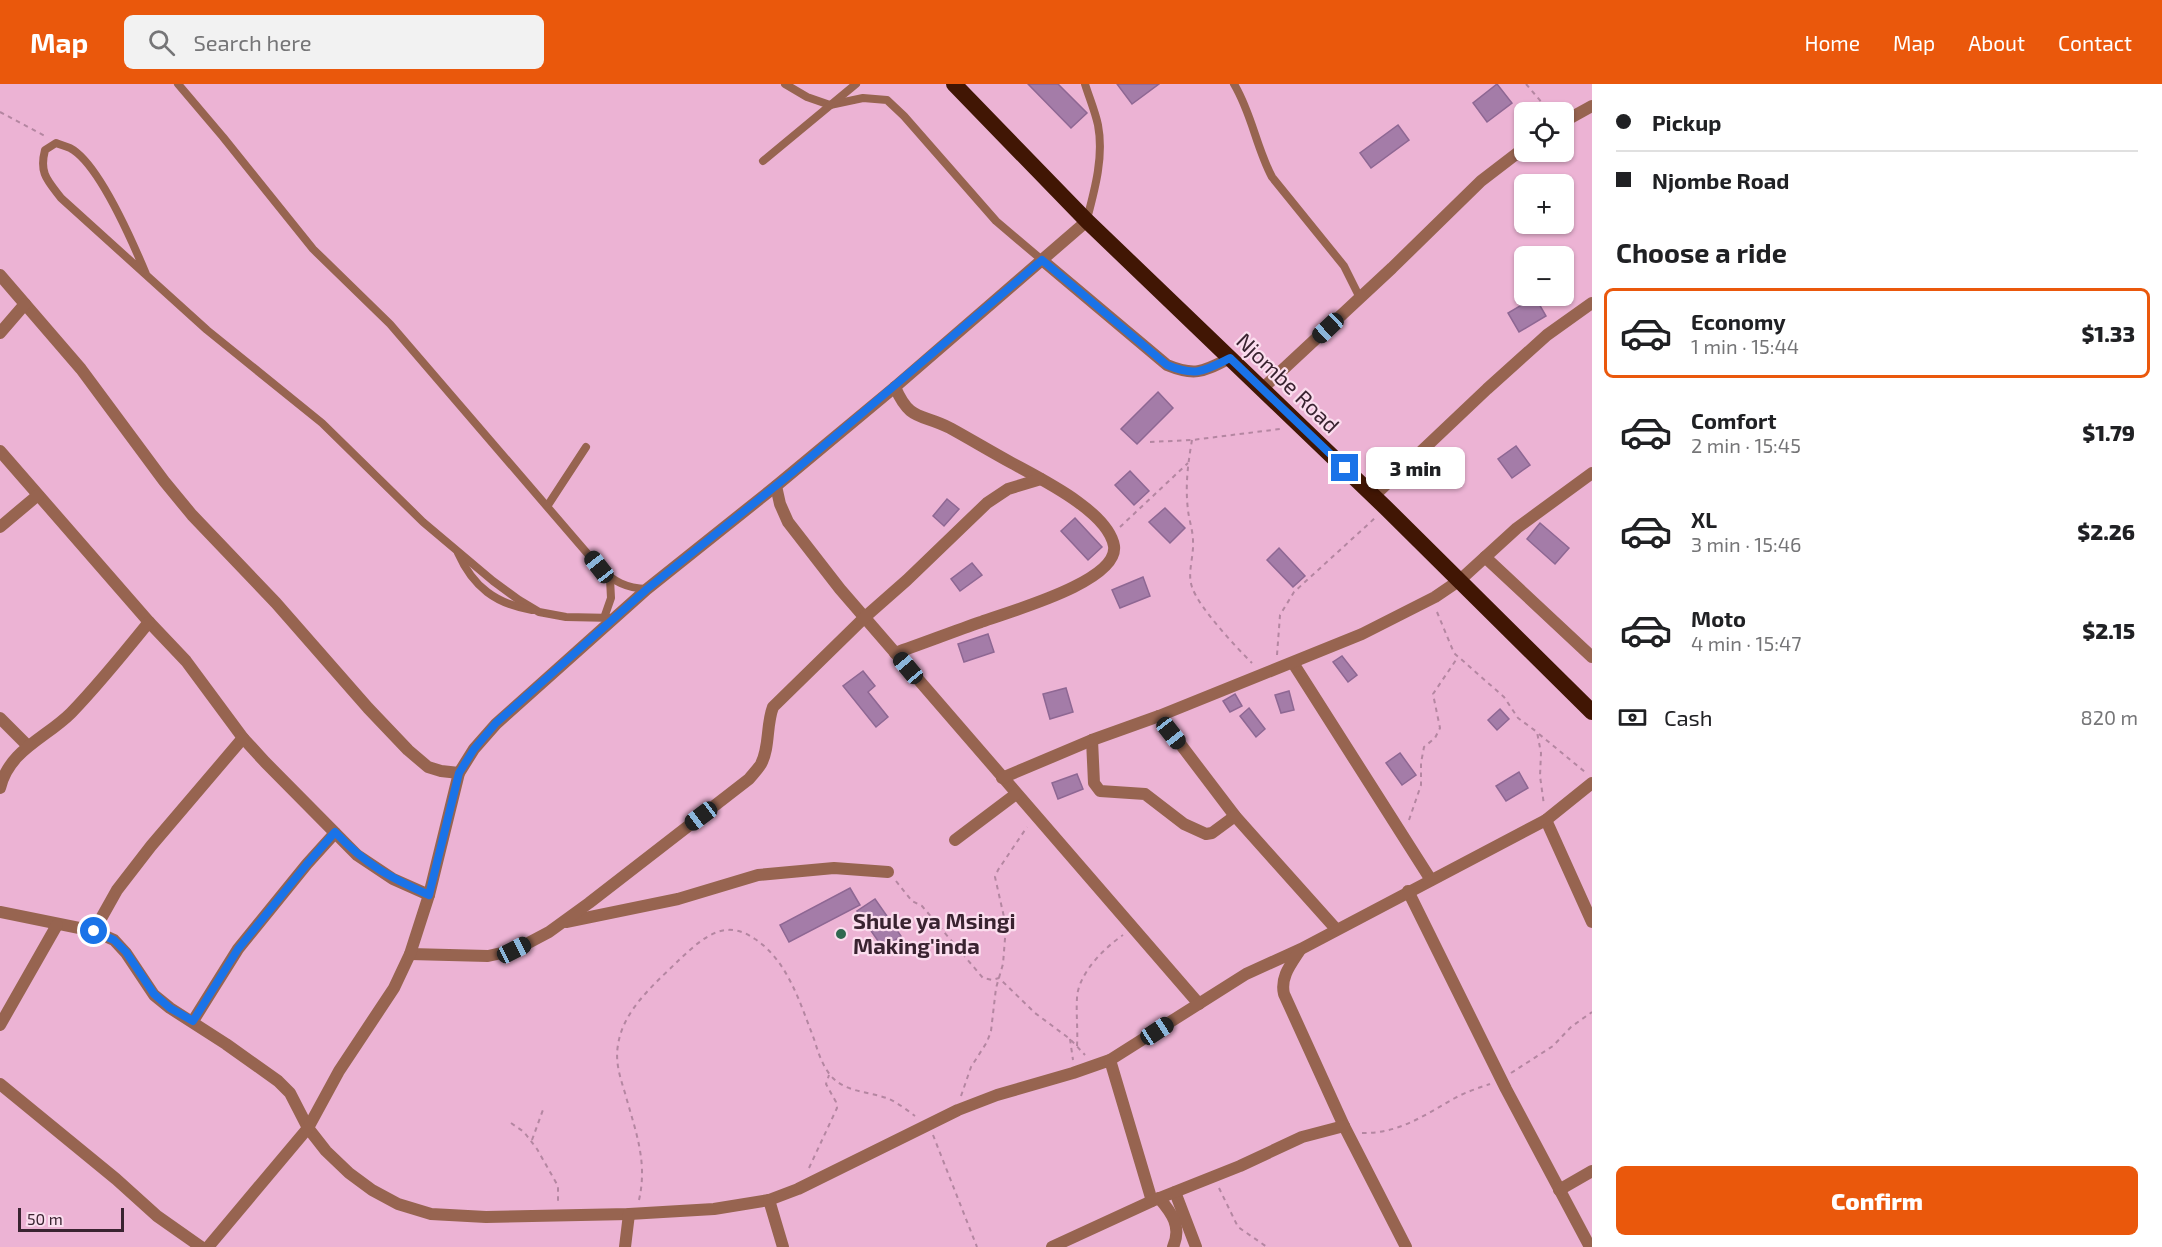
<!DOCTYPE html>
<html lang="en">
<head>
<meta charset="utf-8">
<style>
	body { margin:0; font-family:"Exo 2",sans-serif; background:#f2f2f2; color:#202124; height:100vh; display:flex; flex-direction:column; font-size:22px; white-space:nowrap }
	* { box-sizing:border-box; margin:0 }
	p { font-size:20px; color:#757577 }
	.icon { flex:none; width:33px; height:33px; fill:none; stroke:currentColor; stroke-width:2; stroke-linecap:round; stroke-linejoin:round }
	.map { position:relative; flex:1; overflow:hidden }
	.details { display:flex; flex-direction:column; background:#fff; width:570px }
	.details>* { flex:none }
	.guide { display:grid; align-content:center; height:132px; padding:0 24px; background:#fff }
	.tools { position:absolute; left:1514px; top:18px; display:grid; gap:12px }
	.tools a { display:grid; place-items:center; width:60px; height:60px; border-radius:9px; background:#fff; box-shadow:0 2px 4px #0004; font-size:30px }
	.scale { position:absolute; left:18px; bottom:15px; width:106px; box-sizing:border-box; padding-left:6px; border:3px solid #392330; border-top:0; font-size:16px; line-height:21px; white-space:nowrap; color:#392330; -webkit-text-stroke:4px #fbddee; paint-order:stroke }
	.end { position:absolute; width:27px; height:27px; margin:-14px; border:8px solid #1a73e8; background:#fff; box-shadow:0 0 0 3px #fff }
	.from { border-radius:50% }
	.bubble { position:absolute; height:42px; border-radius:9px; background:#fff; box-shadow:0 2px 4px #0004; font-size:20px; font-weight:800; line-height:42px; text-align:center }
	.car { position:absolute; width:18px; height:36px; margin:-18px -9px; border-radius:8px; box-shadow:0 0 4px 2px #0007; background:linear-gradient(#222 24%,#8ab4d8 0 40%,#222 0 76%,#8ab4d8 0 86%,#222 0) }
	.guide b { display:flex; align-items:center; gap:21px; height:57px; font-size:22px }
	.guide b+b { border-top:2px solid #e0e0e0 }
	.guide i { width:15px; height:15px; background:#202124 }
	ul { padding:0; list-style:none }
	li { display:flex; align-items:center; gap:18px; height:90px; margin:0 12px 9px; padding:0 12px; border:3px solid transparent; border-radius:9px }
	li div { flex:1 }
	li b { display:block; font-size:22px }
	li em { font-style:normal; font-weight:800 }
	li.active { border-color:#ea580c }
	li>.icon { width:54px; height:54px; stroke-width:1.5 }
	h2 { padding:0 24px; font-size:27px; line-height:72px }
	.pay { display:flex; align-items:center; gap:15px; height:66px; padding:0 24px; font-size:22px }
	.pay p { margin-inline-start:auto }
	.cta { display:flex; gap:12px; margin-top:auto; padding:12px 24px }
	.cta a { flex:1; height:69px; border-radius:9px; background:#ea580c; color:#fff; font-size:24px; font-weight:800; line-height:69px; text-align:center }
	header { display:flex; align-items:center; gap:36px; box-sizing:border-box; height:84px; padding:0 30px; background:#ea580c; color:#fff }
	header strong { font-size:28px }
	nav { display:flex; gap:33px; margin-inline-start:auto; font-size:21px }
	.search { width:420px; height:54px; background:#f2f2f2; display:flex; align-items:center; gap:15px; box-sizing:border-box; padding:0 21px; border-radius:9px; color:#757577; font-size:22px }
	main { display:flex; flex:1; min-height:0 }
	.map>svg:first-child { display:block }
</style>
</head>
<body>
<header>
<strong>Map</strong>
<div class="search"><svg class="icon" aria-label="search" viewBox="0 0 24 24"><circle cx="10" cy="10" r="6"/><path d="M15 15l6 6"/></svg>Search here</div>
<nav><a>Home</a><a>Map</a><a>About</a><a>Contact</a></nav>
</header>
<main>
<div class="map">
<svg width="1592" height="1163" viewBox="0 0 1592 1163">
	<rect width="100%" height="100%" fill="#ecb3d4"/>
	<g fill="#a47ca8" stroke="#8e6793" stroke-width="1.5">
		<path d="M1028,0H1058L1087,29L1071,44Z"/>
		<path d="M1117,0H1159L1132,20Z"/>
		<path d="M1497,0L1512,19L1487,38L1473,19Z"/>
		<path d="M1398,41L1409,56L1371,84L1360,69Z"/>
		<path d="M1535,213L1546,232L1519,248L1508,229Z"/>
		<path d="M1158,308L1173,324L1137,360L1121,345Z"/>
		<path d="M1516,362L1530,381L1512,394L1498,375Z"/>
		<path d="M1130,387L1149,407L1134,421L1115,401Z"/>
		<path d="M947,415L959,425L944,442L933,432Z"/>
		<path d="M1165,424L1185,444L1170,459L1149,438Z"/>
		<path d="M1075,434L1102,463L1088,476L1061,447Z"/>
		<path d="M1540,439L1569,464L1555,480L1527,455Z"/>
		<path d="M1279,464L1305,492L1293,503L1267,476Z"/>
		<path d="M972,479L982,491L960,507L951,495Z"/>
		<path d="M1143,493L1150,512L1120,524L1112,506Z"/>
		<path d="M988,550L994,568L964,578L958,560Z"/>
		<path d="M1342,572L1357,591L1348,598L1333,578Z"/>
		<path d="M863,587L875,602L868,608L888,633L876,643L843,602Z"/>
		<path d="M1066,604L1073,628L1050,635L1043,610Z"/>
		<path d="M1289,607L1294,626L1281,629L1275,611Z"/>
		<path d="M1235,610L1242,622L1230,628L1223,617Z"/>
		<path d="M1249,624L1265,645L1256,653L1240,632Z"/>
		<path d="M1500,625L1509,635L1497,646L1488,636Z"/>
		<path d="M1400,669L1416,691L1402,701L1386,679Z"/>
		<path d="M1519,688L1528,704L1506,717L1496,702Z"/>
		<path d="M1077,690L1083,705L1058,715L1052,699Z"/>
		<path d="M850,804L860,821L789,858L780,841Z"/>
		<path d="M875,815L901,852L883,864L857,827Z"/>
	</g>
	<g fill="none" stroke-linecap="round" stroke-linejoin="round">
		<g stroke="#b486a1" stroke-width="2" stroke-dasharray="4.5 4.5" stroke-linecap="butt">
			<path d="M1526,0L1550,28"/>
			<path d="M0,28L45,52"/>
			<path d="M1192,356C1188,379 1185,402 1188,426C1189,436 1193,447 1193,457C1194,473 1187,489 1192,503C1199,524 1236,563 1252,579"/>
			<path d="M1150,358L1192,356L1280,345"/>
			<path d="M1120,443L1188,379"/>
			<path d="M1437,528L1454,569L1504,613L1518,634L1537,648L1541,669L1540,692L1544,721"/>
			<path d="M1277,571L1280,531L1294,508L1375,434"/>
			<path d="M1539,650L1585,688"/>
			<path d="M1409,736L1421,701V679L1424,663L1435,654L1440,644L1433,610L1458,573"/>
			<path d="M896,797L912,817L922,822L983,894L992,896L999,894L1035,929L1070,955L1085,971"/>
			<path d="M1070,955L1073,976"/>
			<path d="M1077,962C1078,946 1076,930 1077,914C1078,890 1104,864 1123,851"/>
			<path d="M1511,989L1553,962L1571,943L1592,928"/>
			<path d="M961,1012L971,983L987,958L991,947L996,904L1003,880L1006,842L995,793L998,786L1027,743"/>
			<path d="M511,1039L524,1048L537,1065L558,1102V1118"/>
			<path d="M1362,1049C1398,1050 1425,1031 1455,1014C1466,1008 1478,1004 1490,1000"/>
			<path d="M933,1051L977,1163"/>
			<path d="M532,1056L544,1023"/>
			<path d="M809,1084L837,1024L836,1018L826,1000L829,991"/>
			<path d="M1219,1104L1238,1143L1267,1163"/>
			<path d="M639,1116C648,1077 635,1046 625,1009C620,993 615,978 618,961C623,925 657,898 681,874C704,853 725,834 755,855C788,877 800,919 814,955C818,968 822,981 831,992C846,1009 869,1007 889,1015C898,1019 907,1026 915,1032"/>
		</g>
		<g stroke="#976450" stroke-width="8">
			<path d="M178,0L223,53L313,165L390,240L599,483C614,498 626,504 647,505"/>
			<path d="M785,0L807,13L830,21L863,14L887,16L904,32L996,137L1042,176"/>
			<path d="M1085,0C1089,13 1095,27 1098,41C1104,72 1095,105 1087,135"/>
			<path d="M1234,0C1252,30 1256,63 1272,93L1344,182L1360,214"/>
			<path d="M763,77L856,0"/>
			<path d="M146,190C133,159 99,79 70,64C66,62 61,61 56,59L45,66C39,89 47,96 61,114L207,246L322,339L423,438L493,497L519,516L539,528L566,533L614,534"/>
			<path d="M548,421L586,363"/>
			<path d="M458,469C473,503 496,520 532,526"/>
			<path d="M604,534L611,514L610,495"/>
		</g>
		<g stroke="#976450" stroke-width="12">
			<path d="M1563,38L1592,22"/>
			<path d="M1042,176L1167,281C1196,293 1204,287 1230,274"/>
			<path d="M0,191L81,285L164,397L192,431L276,519L368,624L408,666L428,683L441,687L459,689"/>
			<path d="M0,249L25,220"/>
			<path d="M895,303C910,338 921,329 950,344C970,355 990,367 1010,378C1039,394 1108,427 1114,462C1119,498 1007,528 981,538C952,548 924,559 895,569"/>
			<path d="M1262,305L1392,184L1481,97L1524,64"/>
			<path d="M0,367L149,538L186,577L243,654L265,678L357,771L393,795L429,811"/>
			<path d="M776,402L780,420L788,438L840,505L1199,920"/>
			<path d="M1374,412L1487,305L1547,251L1592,219"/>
			<path d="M0,443L38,411"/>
			<path d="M1485,473L1592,573"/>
			<path d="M1293,579L1431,796"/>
			<path d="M1159,632L1235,732L1336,845"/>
			<path d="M0,634L28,662"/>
			<path d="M1092,656L1094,699L1100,707L1145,710L1184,740L1206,750L1212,749L1235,732"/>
			<path d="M1002,694L1092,656L1159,632L1362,550L1435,513L1460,496L1517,444L1592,389"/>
			<path d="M0,704C9,666 46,654 71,629C99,600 124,569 149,538"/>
			<path d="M1546,736L1592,838"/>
			<path d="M955,756L1016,710"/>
			<path d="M1408,807L1506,1005L1590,1163"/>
			<path d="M0,828L94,847L114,856L126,869L154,911L170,924L226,960L278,997L290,1009L308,1044L326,1067L349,1089L372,1106L398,1120L431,1130L486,1133L629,1130L714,1125L769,1116L798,1105L958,1026L997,1011L1073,989L1110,976L1246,890L1301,865L1546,736L1592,699"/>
			<path d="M566,838L678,815L758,791L834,784L888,788"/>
			<path d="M94,847L117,806L151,762L243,654"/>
			<path d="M1300,866C1291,880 1280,893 1284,910L1344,1042L1406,1163"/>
			<path d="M410,870L488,872L515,866L549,848L589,819L749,695C753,690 758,685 761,680C770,663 766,641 773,623L865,533L907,496L987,419L1008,405L1041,395"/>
			<path d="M193,937L238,865L307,780L335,749"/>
			<path d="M0,941L57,841"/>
			<path d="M1110,976L1152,1117"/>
			<path d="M0,1000L116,1095L157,1132L201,1163"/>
			<path d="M1559,1106L1592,1087"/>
			<path d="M1175,1108L1196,1163"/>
			<path d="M1159,1114C1172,1129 1182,1143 1173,1163"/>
			<path d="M769,1116L783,1163"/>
			<path d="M208,1163L308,1044L339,987L394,904L410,870L429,811L459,689L474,665L496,640L647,505L776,402L895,303L1087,137"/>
			<path d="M625,1163L629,1130"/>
			<path d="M1052,1163L1152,1117L1240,1082L1302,1053L1344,1042"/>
		</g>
		<path stroke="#411604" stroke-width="16" d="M954,0L1087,137L1386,424L1592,628"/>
	</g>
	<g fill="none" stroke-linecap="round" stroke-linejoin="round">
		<path stroke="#1a73e8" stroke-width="8" d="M94,847L114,856L126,868L154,910L170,924L193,937L238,865L307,780L335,748C366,781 389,793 429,811L459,689L474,665L496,639L647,505L793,388L1042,176L1167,281C1196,293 1204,287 1230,274L1345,384"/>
	</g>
	<circle fill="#306850" stroke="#fbddee" stroke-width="2" cx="841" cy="850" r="6"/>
	<g text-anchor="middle" stroke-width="4.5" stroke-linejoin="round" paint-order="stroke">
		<g font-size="22" fill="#392330" stroke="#fbddee">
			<text transform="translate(1288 299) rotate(44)" y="8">Njombe Road</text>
		</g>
		<g font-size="22" font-weight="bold" fill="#392330" stroke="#fbddee" text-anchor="start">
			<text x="853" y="845">Shule ya Msingi<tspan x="853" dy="25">Making'inda</tspan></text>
		</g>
	</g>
</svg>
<div class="tools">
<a><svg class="icon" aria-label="locate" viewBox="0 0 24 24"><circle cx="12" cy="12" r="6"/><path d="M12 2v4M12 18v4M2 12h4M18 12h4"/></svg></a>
<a>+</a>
<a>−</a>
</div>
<div class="scale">50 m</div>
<i class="end from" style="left:94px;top:847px"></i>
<i class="end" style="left:1345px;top:384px"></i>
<div class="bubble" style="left:1366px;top:363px;width:99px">3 min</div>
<i class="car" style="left:1328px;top:244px;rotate:227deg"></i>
<i class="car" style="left:599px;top:483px;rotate:322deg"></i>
<i class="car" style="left:908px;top:584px;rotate:320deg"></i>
<i class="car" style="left:1171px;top:649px;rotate:142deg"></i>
<i class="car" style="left:701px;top:732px;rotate:233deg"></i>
<i class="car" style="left:514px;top:866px;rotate:63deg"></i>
<i class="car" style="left:1157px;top:947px;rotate:57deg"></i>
</div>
<section class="details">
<div class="guide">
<b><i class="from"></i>Pickup</b>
<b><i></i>Njombe Road</b>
</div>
<h2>Choose a ride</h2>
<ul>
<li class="active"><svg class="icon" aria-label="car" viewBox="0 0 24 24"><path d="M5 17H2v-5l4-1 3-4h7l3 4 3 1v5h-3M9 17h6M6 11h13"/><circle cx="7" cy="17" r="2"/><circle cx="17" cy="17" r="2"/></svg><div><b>Economy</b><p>1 min · 15:44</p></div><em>$1.33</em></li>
<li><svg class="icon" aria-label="car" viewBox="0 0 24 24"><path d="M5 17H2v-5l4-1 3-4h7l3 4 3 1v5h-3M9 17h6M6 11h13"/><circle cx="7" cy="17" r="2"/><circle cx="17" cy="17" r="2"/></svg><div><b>Comfort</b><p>2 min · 15:45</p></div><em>$1.79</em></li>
<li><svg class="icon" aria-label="car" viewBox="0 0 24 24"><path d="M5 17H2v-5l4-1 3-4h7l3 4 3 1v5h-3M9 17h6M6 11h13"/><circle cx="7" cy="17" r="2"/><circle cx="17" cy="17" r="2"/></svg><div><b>XL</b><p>3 min · 15:46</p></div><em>$2.26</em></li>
<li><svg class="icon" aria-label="car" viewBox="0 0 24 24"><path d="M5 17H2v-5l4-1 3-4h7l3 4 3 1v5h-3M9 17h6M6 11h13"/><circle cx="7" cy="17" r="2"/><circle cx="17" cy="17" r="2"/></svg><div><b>Moto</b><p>4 min · 15:47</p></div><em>$2.15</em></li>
</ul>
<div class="pay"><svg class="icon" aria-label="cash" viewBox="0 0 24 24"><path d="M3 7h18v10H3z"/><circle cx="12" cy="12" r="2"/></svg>Cash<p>820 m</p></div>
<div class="cta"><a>Confirm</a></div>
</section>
</main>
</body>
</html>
